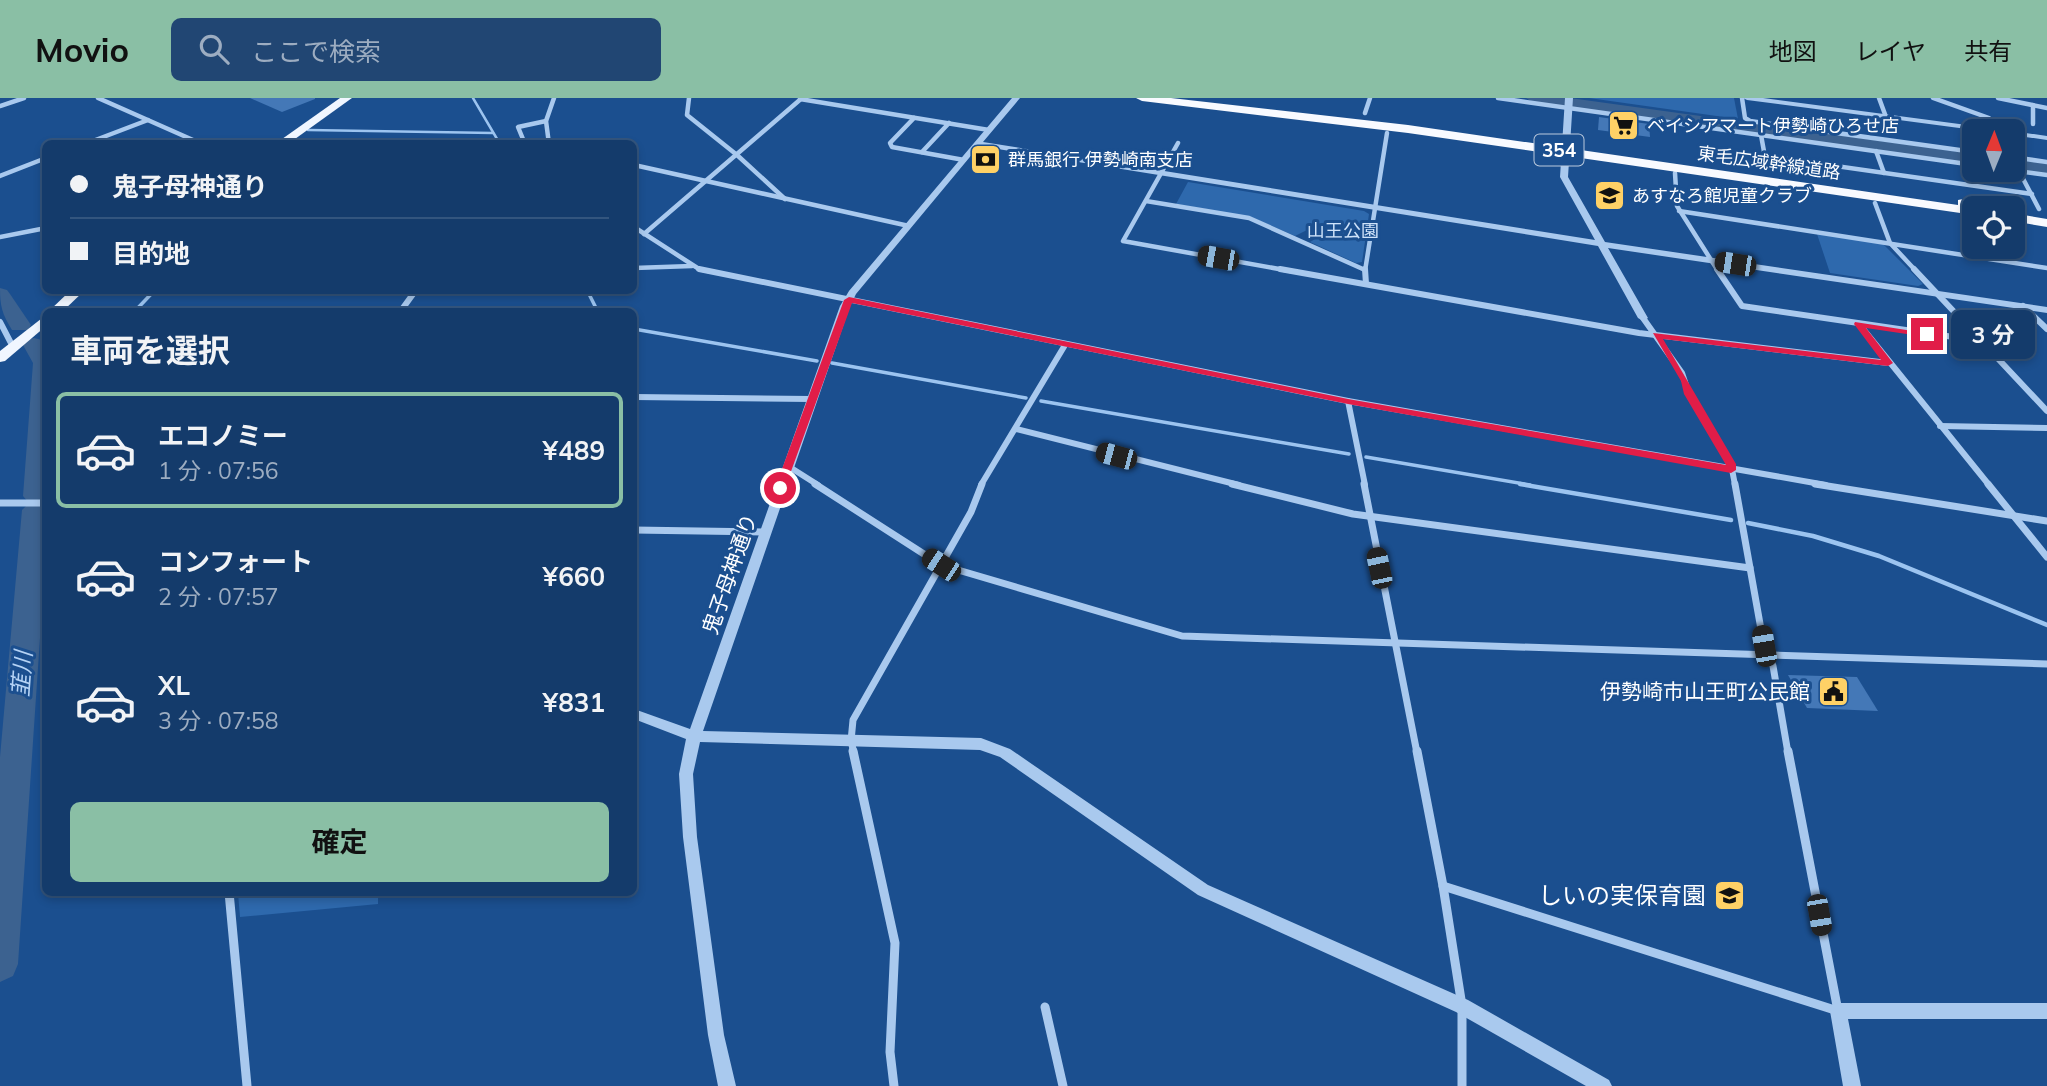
<!DOCTYPE html>
<html lang="ja">
<head>
<meta charset="utf-8">
<style>
	body { margin:0; font-family:Mulish,"Noto Sans JP",sans-serif; background:#214673; color:#f1f3f6; height:100vh; display:flex; flex-direction:column; font-size:26px; white-space:nowrap }
	* { box-sizing:border-box; margin:0 }
	p { font-size:23px; color:#9dadc1 }
	.icon { flex:none; width:38px; height:38px; fill:none; stroke:currentColor; stroke-width:2; stroke-linecap:round; stroke-linejoin:round }
	.map { position:relative; flex:1; overflow:hidden }
	.details { position:absolute; left:42px; top:210px; width:595px; height:588px; display:flex; flex-direction:column; background:#143b6b; border-radius:10px; box-shadow:0 4px 10px #0003,0 0 0 2px #33557e }
	.details>* { flex:none }
	.hud { position:absolute; left:42px; top:42px; width:595px; height:154px; border-radius:10px; box-shadow:0 4px 10px #0003,0 0 0 2px #33557e; display:grid; align-content:center; height:154px; padding:0 28px; background:#143b6b }
	.needle { width:46px; rotate:1deg }
	.fabs { position:absolute; left:1962px; top:21px; display:grid; gap:14px }
	.fabs a { display:grid; place-items:center; width:63px; height:63px; border-radius:10px; background:#143b6b; box-shadow:0 4px 10px #0003,0 0 0 2px #33557e; font-size:35px }
	.end { position:absolute; width:32px; height:32px; margin:-16px; border:9px solid #e11d48; background:#fff; box-shadow:0 0 0 4px #fff }
	.from { border-radius:50% }
	.bubble { position:absolute; height:49px; border-radius:10px; background:#143b6b; box-shadow:0 4px 10px #0003,0 0 0 2px #33557e; font-size:23px; font-weight:700; line-height:49px; text-align:center }
	.car { position:absolute; width:21px; height:42px; margin:-21px -10px; border-radius:9px; box-shadow:0 0 5px 2px #0007; background:linear-gradient(#222 24%,#8ab4d8 0 40%,#222 0 76%,#8ab4d8 0 86%,#222 0) }
	.hud b { display:flex; align-items:center; gap:24px; height:66px; font-size:26px }
	.hud b+b { border-top:2px solid #33557e }
	.hud i { width:18px; height:18px; background:#f1f3f6 }
	ul { padding:0; list-style:none }
	li { display:flex; align-items:center; gap:21px; height:116px; margin:0 14px 10px; padding:0 14px; border:4px solid transparent; border-radius:10px }
	li div { flex:1 }
	li b { display:block; font-size:26px }
	li em { font-style:normal; font-weight:700 }
	li.on { border-color:#8abfa5 }
	li>.icon { width:63px; height:63px; stroke-width:1.5 }
	h2 { padding:0 28px; font-size:32px; line-height:84px }
	.action { display:flex; gap:14px; margin-top:auto; padding:14px 28px }
	.action a { flex:1; height:80px; border-radius:10px; background:#8abfa5; color:#111; font-size:28px; font-weight:700; line-height:80px; text-align:center }
	header { display:flex; align-items:center; gap:42px; box-sizing:border-box; height:98px; padding:0 35px; background:#8abfa5; color:#111 }
	header strong { font-size:33px }
	nav { display:flex; gap:38px; margin-inline-start:auto; font-size:24px }
	.search { width:490px; height:63px; background:#214673; display:flex; align-items:center; gap:18px; box-sizing:border-box; padding:0 24px; border-radius:10px; color:#9dadc1; font-size:26px }
	.map>svg:first-child { display:block }
</style>
</head>
<body>
<header>
<strong>Movio</strong>
<div class="search"><svg class="icon" aria-label="search" viewBox="0 0 24 24"><circle cx="10" cy="10" r="6"/><path d="M15 15l6 6"/></svg>ここで検索</div>
<nav><a>地図</a><a>レイヤ</a><a>共有</a></nav>
</header>
<div class="map">
<svg width="2047" height="988" viewBox="0 0 2047 988">
	<rect width="100%" height="100%" fill="#1b4f8f"/>
	<g fill="#2e69ad">
		<path d="M1589,0H1734L1738,21Z"/>
		<path d="M1188,84L1364,113L1369,116L1362,164L1356,165L1310,144L1320,138L1307,132L1295,138L1251,119L1176,106Z"/>
		<path d="M1817,136L1883,146L1923,186L1918,188L1830,175Z"/>
		<path d="M238,795V794L378,795V806L240,819Z"/>
	</g>
	<g fill="none" stroke-linecap="round" stroke-linejoin="round">
		<g stroke="#9cc4f0" stroke-width="2.5">
			<path d="M473,0L500,46"/>
			<path d="M308,32L493,35"/>
		</g>
		<g stroke="#9cc4f0" stroke-width="3.5">
			<path d="M587,192L598,214"/>
			<path d="M134,214L155,192"/>
			<path d="M634,231L817,263"/>
			<path d="M832,265L1026,300"/>
			<path d="M1041,303L1349,356"/>
			<path d="M1366,359L1530,387"/>
		</g>
		<g stroke="#9cc4f0" stroke-width="4.5">
			<path d="M1520,386L1731,422"/>
			<path d="M1748,425L1813,438L1879,458L2047,527"/>
		</g>
		<g fill="#3c6290" fill-rule="evenodd">
			<path d="M1526,0H1570L1974,56V66L1534,5Z"/>
			<path d="M2012,61L2047,66V76L2012,71Z"/>
			<path d="M0,190L7,192L10,196L31,227L28,232H12C2,216 0,208 0,190Z"/>
			<path d="M34,240L42,242L46,248V403L42,405L46,408V451L18,866L13,878L0,884V659L22,412L29,405L23,398L33,265L23,247L26,242Z"/>
		</g>
	</g>
	<g fill="#4478b7">
		<path d="M250,0H315V1L282,14Z"/>
		<path d="M1599,19L1649,26L1650,39L1598,32Z"/>
		<path d="M1788,577L1857,579L1878,613L1807,610Z"/>
	</g>
	<g fill="none" stroke-linecap="round" stroke-linejoin="round">
		<g stroke="#a9c9ee" stroke-width="4.5">
			<path d="M98,0L202,46"/>
			<path d="M689,0L687,17L737,57L785,101"/>
			<path d="M1498,0L1974,67"/>
			<path d="M1742,0L1745,20L1750,23L1974,54"/>
			<path d="M1879,0L1886,19"/>
			<path d="M1933,0L1989,20L1999,33"/>
			<path d="M1998,0L2047,10"/>
			<path d="M800,1L989,32"/>
			<path d="M2033,7V26"/>
			<path d="M0,8L24,0"/>
			<path d="M1365,15L1370,0"/>
			<path d="M914,20L890,45L892,49L964,62"/>
			<path d="M1761,37L1767,70"/>
			<path d="M1178,45L1123,143L1290,173"/>
			<path d="M85,46L148,22"/>
			<path d="M525,46L518,29L546,23"/>
			<path d="M549,46L546,23L554,0"/>
			<path d="M1876,53L1884,75"/>
			<path d="M922,54L949,25"/>
			<path d="M1765,58L2032,96"/>
			<path d="M2012,59L2047,64"/>
			<path d="M634,67L909,128"/>
			<path d="M2009,72L2047,77"/>
			<path d="M2019,73L2039,111"/>
			<path d="M1675,75L1677,108L1718,173"/>
			<path d="M0,78L46,60"/>
			<path d="M1146,103L1249,120L1365,172"/>
			<path d="M1875,105L1890,145L1916,173"/>
			<path d="M1679,113L2047,170"/>
			<path d="M634,129L699,171L708,173"/>
			<path d="M644,136L802,0"/>
			<path d="M0,139L46,130"/>
			<path d="M634,170L692,168"/>
			<path d="M1365,173L1387,35"/>
		</g>
		<g stroke="#a9c9ee" stroke-width="6">
			<path d="M699,171L1348,303L1826,387"/>
			<path d="M1280,171L1639,235L1888,265"/>
			<path d="M1365,171L1366,186"/>
			<path d="M1717,171L1742,208L1981,243"/>
			<path d="M1914,171L2047,313"/>
			<path d="M2023,208L2047,231"/>
			<path d="M400,214L416,192"/>
			<path d="M1643,220L1682,275L1689,296L1731,366L1735,387"/>
			<path d="M0,224L13,249"/>
			<path d="M1859,226L1989,387"/>
			<path d="M634,299L811,301"/>
			<path d="M1348,303L1365,387"/>
			<path d="M1940,328L2047,330"/>
			<path d="M1016,331L1239,387"/>
			<path d="M788,368L818,387"/>
			<path d="M981,387L1065,247"/>
		</g>
		<g stroke="#a9c9ee" stroke-width="7">
			<path d="M815,386L941,467L1182,538L2047,566"/>
			<path d="M1232,386L1353,416L1750,470"/>
			<path d="M1364,386L1417,655"/>
			<path d="M1735,386L1764,548L1773,568L1788,655"/>
			<path d="M1815,386L2047,423"/>
			<path d="M1988,386L2047,459"/>
			<path d="M0,405H46"/>
			<path d="M634,432L764,434"/>
			<path d="M854,655L851,643L853,622L971,414L982,386"/>
		</g>
		<g stroke="#a9c9ee" stroke-width="9">
			<path d="M853,653L895,845L890,954L894,988"/>
			<path d="M1417,653L1443,788L1462,908V988"/>
			<path d="M1788,653L1838,913"/>
			<path d="M1443,788L1838,913"/>
			<path d="M229,794L247,988"/>
			<path d="M1045,909L1063,988"/>
		</g>
		<g fill="#a9c9ee" fill-rule="evenodd">
			<path d="M1012,0H1020L983,44L1595,142L1560,79L1565,0H1573L1568,79L1605,144L2047,209V215L1608,150L1648,220L1643,223L1638,220L1598,148L979,48L856,196L850,208L703,633L981,640L1010,651L1208,787L1468,902L1609,982L1612,988H1586L1456,914L1198,797L1000,659L980,652L700,644L693,676L697,739L724,937L736,988H718L708,937L683,739L679,676L686,641L634,621V611L690,631L840,208L849,193Z"/>
			<path d="M1743,0H1763L1997,31L2001,33H1982L1747,2Z"/>
			<path d="M2010,33H2012L2047,38V42L2012,37V33Z"/>
			<path d="M1838,905H2047V921H1848L1861,988H1843L1830,913L1832,907Z"/>
		</g>
		<g fill="#f0f6ff" fill-rule="evenodd">
			<path d="M340,0H352L288,46H275Z"/>
			<path d="M71,192H85L62,214H48Z"/>
			<path d="M46,217V228L5,263L0,264V253Z"/>
		</g>
		<g fill="#f8faff" fill-rule="evenodd">
			<path d="M1136,0H1171L1408,27L1958,107V102L1963,101L1995,106L2002,110H1974V117L1408,35L1142,3Z"/>
			<path d="M2012,115L2047,121V129L2012,123Z"/>
		</g>
	</g>
	<path fill="#e11d48" d="M849,199L1348,301L1726,367L1684,296L1681,283L1653,235L1881,262L1854,226L1855,224L1932,236L1927,239L1866,230L1893,265L1888,268L1663,241L1736,366V372L1731,375L1348,306L852,205L785,390L776,393L775,390L844,202Z"/>
	<defs>
		<symbol id="supermarket-square" viewBox="-11 -11 22 22"><rect x="-9" y="-9" width="18" height="18" rx="4" fill="#ffd166" stroke="#1b4f8f"/><path d="M-6-5.5h2.5l.6 2H6L4.5 2H-2.5L-4.4-4H-6ZM-1.5 3.2a1.3 1.3 0 1 0 .1 0ZM3 3.2a1.3 1.3 0 1 0 .1 0Z" fill="#111"/></symbol>
		<symbol id="bank-square" viewBox="-11 -11 22 22"><rect x="-9" y="-9" width="18" height="18" rx="4" fill="#ffd166" stroke="#1b4f8f"/><path d="M-6-4H6V4H-6ZM0-2.3a2.3 2.3 0 1 0 0 4.6a2.3 2.3 0 1 0 0-4.6Z" fill="#111"/></symbol>
		<symbol id="school-square" viewBox="-11 -11 22 22"><rect x="-9" y="-9" width="18" height="18" rx="4" fill="#ffd166" stroke="#1b4f8f"/><path d="M0-5L7-2L0 1L-7-2ZM-4 1L0 2.5L4 1V4Q0 6-4 4Z" fill="#111"/></symbol>
		<symbol id="civic-square" viewBox="-11 -11 22 22"><rect x="-9" y="-9" width="18" height="18" rx="4" fill="#ffd166" stroke="#1b4f8f"/><path d="M-.6-6.5H3V-4.5H.6V-3L4-1V1h2V6H-6V1h2V-1L-.6-3ZM-1.2 2.5V6h2.4V2.5Z" fill="#111"/></symbol>
	</defs>
	<g fill-rule="evenodd">
		<use href="#supermarket-square" x="1606" y="10" width="35" height="35"/>
		<use href="#bank-square" x="968" y="44" width="35" height="35"/>
		<use href="#school-square" x="1592" y="80" width="35" height="35"/>
		<use href="#civic-square" x="1816" y="576" width="35" height="35"/>
		<use href="#school-square" x="1712" y="780" width="35" height="35"/>
	</g>
	<g text-anchor="middle" stroke-width="6" stroke-linejoin="round" paint-order="stroke">
		<g font-size="18" fill="#fff" stroke="#1b4f8f" text-anchor="start">
			<text x="1647" y="34">ベイシアマート伊勢崎ひろせ店</text>
			<text x="1008" y="68">群馬銀行 伊勢崎南支店</text>
			<text x="1632" y="104">あすなろ館児童クラブ</text>
		</g>
		<g font-size="18" fill="#fff" stroke="#1b4f8f">
			<text transform="translate(1769 65) rotate(8)" y="6">東毛広域幹線道路</text>
		</g>
		<g font-size="18" fill="#cfe3fa" stroke="#1b4f8f">
			<text x="1343" y="139">山王公園</text>
		</g>
		<rect fill="#1b4f8f" stroke="#bbcadd" stroke-width="2" x="1534.5" y="36.5" width="49" height="31" rx="5"/>
		<g font-size="19" font-weight="bold" fill="#fff">
			<text x="1559" y="59">354</text>
		</g>
		<g font-size="21" fill="#fff" stroke="#1b4f8f">
			<text transform="translate(730 476) rotate(-71)" y="7">鬼子母神通り</text>
		</g>
		<g font-size="21" fill="#fff" stroke="#1b4f8f" text-anchor="end">
			<text x="1810" y="601">伊勢崎市山王町公民館</text>
		</g>
		<g font-size="23" font-style="italic" fill="#b5d3f5" stroke="#1b4f8f">
			<text transform="translate(22 576) rotate(-86)" y="8">韮川</text>
		</g>
		<g font-size="24" fill="#fff" stroke="#1b4f8f" text-anchor="end">
			<text x="1706" y="806">しいの実保育園</text>
		</g>
	</g>
</svg>
<div class="fabs">
<a><svg class="needle" viewBox="-14 -14 28 28"><path d="M0-13l5 13h-10z" fill="#e53935"/><path d="M0 13l5-13h-10z" fill="#9dadc1"/></svg></a>
<a><svg class="icon" aria-label="locate" viewBox="0 0 24 24"><circle cx="12" cy="12" r="6"/><path d="M12 2v4M12 18v4M2 12h4M18 12h4"/></svg></a>
</div>
<i class="end from" style="left:780px;top:390px"></i>
<i class="end" style="left:1927px;top:236px"></i>
<div class="bubble" style="left:1951px;top:212px;width:84px">3 分</div>
<i class="car" style="left:1218px;top:160px;rotate:280deg"></i>
<i class="car" style="left:1735px;top:166px;rotate:279deg"></i>
<i class="car" style="left:1116px;top:358px;rotate:285deg"></i>
<i class="car" style="left:941px;top:467px;rotate:303deg"></i>
<i class="car" style="left:1379px;top:470px;rotate:348deg"></i>
<i class="car" style="left:1764px;top:548px;rotate:350deg"></i>
<i class="car" style="left:1819px;top:817px;rotate:170deg"></i>
<div class="hud">
<b><i class="from"></i>鬼子母神通り</b>
<b><i></i>目的地</b>
</div>
<section class="details">
<h2>車両を選択</h2>
<ul>
<li class="on"><svg class="icon" aria-label="car" viewBox="0 0 24 24"><path d="M5 17H2v-5l4-1 3-4h7l3 4 3 1v5h-3M9 17h6M6 11h13"/><circle cx="7" cy="17" r="2"/><circle cx="17" cy="17" r="2"/></svg><div><b>エコノミー</b><p>1 分 · 07:56</p></div><em>¥489</em></li>
<li><svg class="icon" aria-label="car" viewBox="0 0 24 24"><path d="M5 17H2v-5l4-1 3-4h7l3 4 3 1v5h-3M9 17h6M6 11h13"/><circle cx="7" cy="17" r="2"/><circle cx="17" cy="17" r="2"/></svg><div><b>コンフォート</b><p>2 分 · 07:57</p></div><em>¥660</em></li>
<li><svg class="icon" aria-label="car" viewBox="0 0 24 24"><path d="M5 17H2v-5l4-1 3-4h7l3 4 3 1v5h-3M9 17h6M6 11h13"/><circle cx="7" cy="17" r="2"/><circle cx="17" cy="17" r="2"/></svg><div><b>XL</b><p>3 分 · 07:58</p></div><em>¥831</em></li>
</ul>
<div class="action"><a>確定</a></div>
</section>
</div>
</body>
</html>
